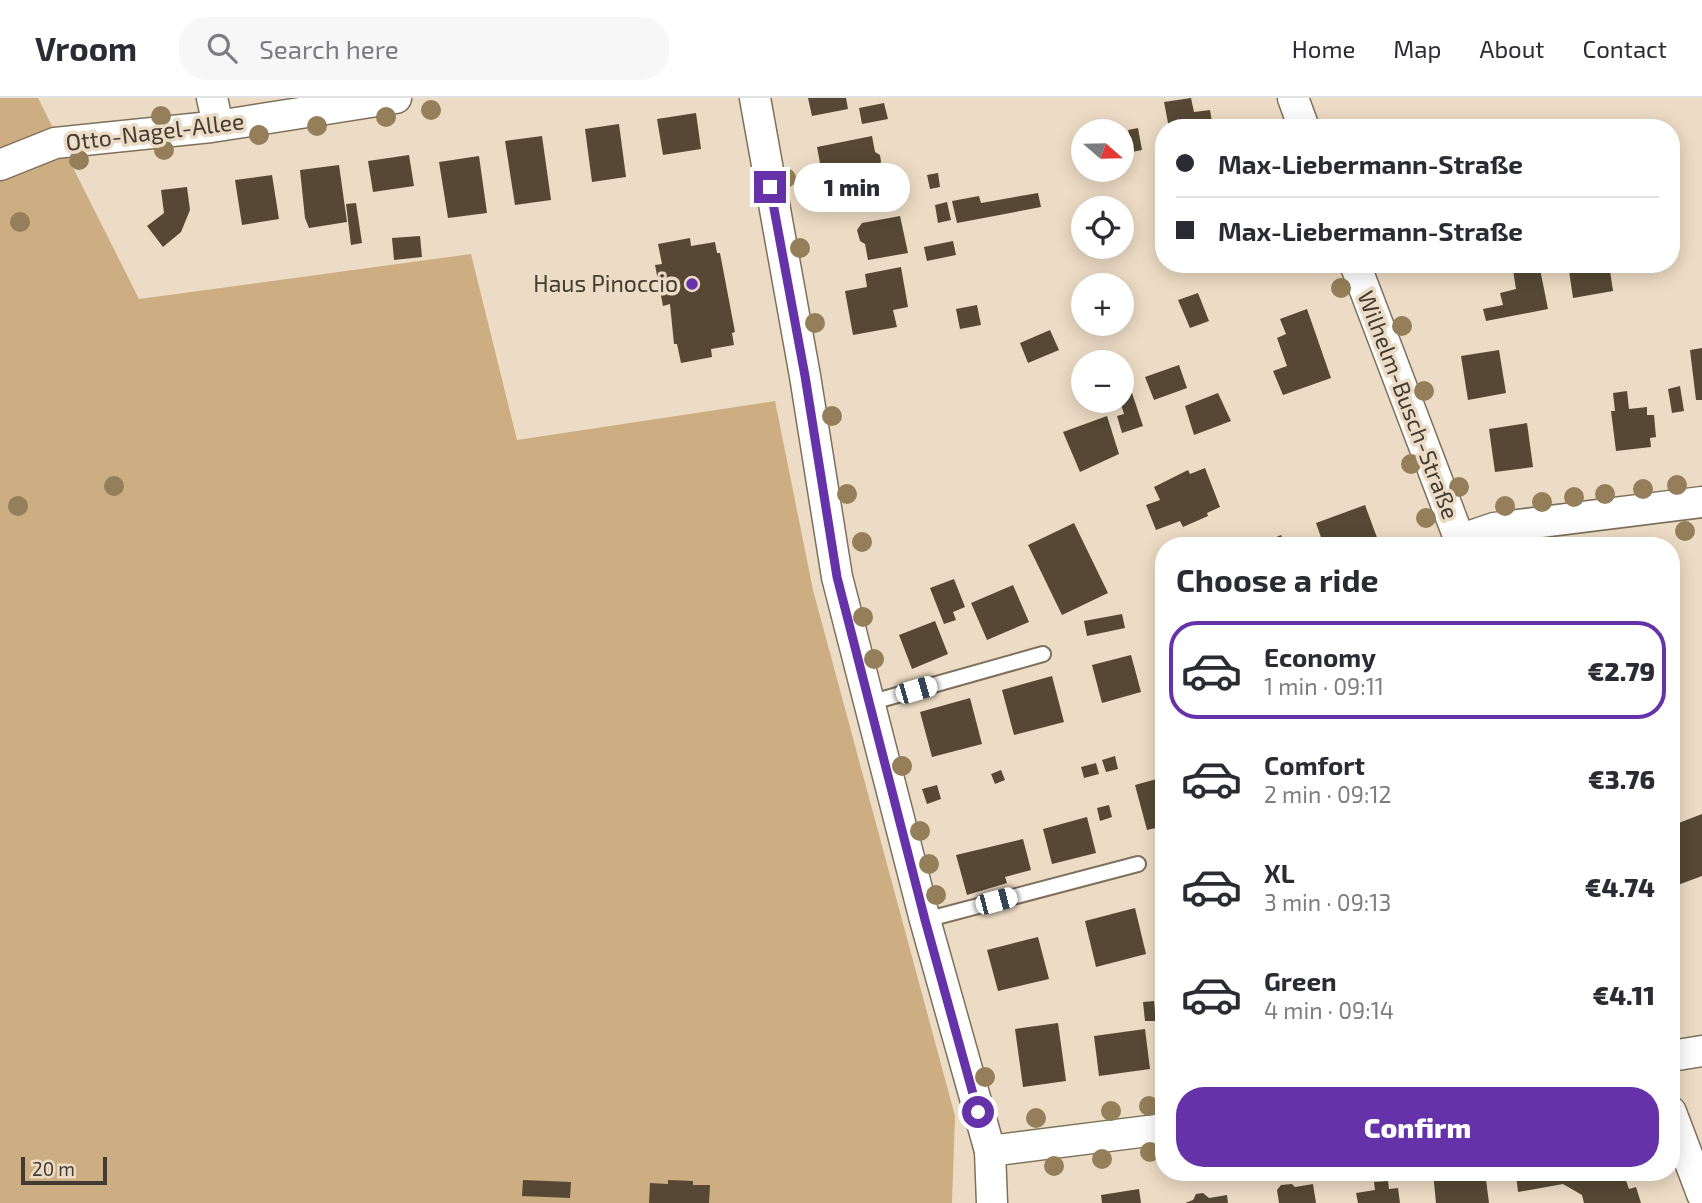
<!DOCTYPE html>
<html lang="en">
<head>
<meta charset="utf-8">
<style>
	body { margin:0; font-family:"Exo 2",sans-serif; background:#f7f7f7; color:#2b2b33; height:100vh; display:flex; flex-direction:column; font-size:26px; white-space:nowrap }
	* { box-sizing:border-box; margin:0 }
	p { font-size:23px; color:#7c7c81 }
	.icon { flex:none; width:38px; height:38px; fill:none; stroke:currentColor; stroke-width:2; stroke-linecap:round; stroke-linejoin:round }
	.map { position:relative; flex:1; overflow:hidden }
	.panel { position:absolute; left:1155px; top:439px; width:525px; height:644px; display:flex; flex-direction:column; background:#fff; border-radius:28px; box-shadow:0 4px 18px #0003 }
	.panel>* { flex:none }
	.guide { position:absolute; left:1155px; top:21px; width:525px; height:154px; border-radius:28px; box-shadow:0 4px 18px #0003; display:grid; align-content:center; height:154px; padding:0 21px; background:#fff }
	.needle { width:46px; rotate:110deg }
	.tools { position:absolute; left:1071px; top:21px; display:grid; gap:14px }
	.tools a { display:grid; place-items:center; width:63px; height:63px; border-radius:50%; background:#fff; box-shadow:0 4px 18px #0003; font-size:35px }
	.scale { position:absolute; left:21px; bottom:18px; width:86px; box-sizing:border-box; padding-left:7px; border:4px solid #423b31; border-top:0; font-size:19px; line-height:24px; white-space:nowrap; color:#423b31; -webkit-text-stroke:5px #eddcc5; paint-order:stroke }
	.end { position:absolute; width:32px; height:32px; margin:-16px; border:9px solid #6532a9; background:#fff; box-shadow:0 0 0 4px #fff }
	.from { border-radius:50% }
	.bubble { position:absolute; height:49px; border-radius:24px; background:#fff; box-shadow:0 4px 18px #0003; font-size:23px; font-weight:800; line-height:49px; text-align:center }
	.car { position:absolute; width:21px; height:42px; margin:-21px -10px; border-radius:9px; box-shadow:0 0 5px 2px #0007; background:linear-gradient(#fff 24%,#345 0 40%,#fff 0 76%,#345 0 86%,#fff 0) }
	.guide b { display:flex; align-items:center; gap:24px; height:66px; font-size:26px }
	.guide b+b { border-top:2px solid #e1e1e2 }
	.guide i { width:18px; height:18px; background:#2b2b33 }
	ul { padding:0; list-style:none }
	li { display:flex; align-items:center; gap:21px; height:98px; margin:0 14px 10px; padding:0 7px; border:4px solid transparent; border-radius:28px }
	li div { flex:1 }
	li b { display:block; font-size:26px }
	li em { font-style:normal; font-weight:800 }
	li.selected { border-color:#6532a9 }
	li>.icon { width:63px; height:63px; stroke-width:1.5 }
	h2 { padding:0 21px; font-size:32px; line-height:84px }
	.action { display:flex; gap:14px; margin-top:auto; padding:14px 21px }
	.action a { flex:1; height:80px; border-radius:28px; background:#6532a9; color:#fff; font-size:28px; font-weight:800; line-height:80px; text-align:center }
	header { display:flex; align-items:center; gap:42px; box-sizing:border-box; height:98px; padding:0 35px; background:#fff; border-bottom:2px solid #e1e1e2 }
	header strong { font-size:33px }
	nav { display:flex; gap:38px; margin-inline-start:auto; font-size:24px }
	.search { width:490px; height:63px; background:#f7f7f7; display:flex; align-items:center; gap:18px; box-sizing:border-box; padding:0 24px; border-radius:28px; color:#7c7c81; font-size:26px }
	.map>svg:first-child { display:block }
</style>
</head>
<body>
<header>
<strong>Vroom</strong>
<div class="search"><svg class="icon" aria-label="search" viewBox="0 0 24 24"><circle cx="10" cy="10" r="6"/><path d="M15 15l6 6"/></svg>Search here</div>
<nav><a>Home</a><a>Map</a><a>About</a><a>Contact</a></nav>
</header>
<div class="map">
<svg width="1702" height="1105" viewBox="0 0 1702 1105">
	<rect width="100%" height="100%" fill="#eddcc5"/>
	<path fill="#cdae82" d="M0,0H38L139,201L471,156L517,342L775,303L813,492L955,1018L952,1105H0Z"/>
	<g fill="#564834">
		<path d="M808,0H846L848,11L812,18Z"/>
		<path d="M1191,0L1194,14L1210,12L1213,30H1169L1164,4Z"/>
		<path d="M884,5L888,21L862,26L859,10Z"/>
		<path d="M696,15L701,51L663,57L657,21Z"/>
		<path d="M619,26L626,79L592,84L585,31Z"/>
		<path d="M1138,30L1142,52L1122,56V42L1130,40L1128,32Z"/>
		<path d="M542,38L551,102L515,107L505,43Z"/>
		<path d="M872,38L875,54L880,57L881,64L878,69L881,87L846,94L850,110L829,114L817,49Z"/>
		<path d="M409,57L414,88L373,94L368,63Z"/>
		<path d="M479,58L487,115L448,120L439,64Z"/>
		<path d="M339,67L347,124L309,130L305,120L300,72Z"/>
		<path d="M938,75L940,89L930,91L927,77Z"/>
		<path d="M272,77L279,121L242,127L235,82Z"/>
		<path d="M187,89L190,112L181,134L163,149L147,128L164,115L161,92Z"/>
		<path d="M1038,95L1041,109L957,125L952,103L979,98L981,105Z"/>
		<path d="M947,104L951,122L938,125L935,107Z"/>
		<path d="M356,105L362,145L351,147L346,106Z"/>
		<path d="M900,118L908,155L868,162L865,146L860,143L857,132L862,125Z"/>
		<path d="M420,138L422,159L394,162L392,140Z"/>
		<path d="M690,140L691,148L715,144L717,155H720L735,234L732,235L734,247L711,251L712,259L681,265L677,246H674L670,206L663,208L655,167L662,166L658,146Z"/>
		<path d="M953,143L956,157L927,163L924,149Z"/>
		<path d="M1512,166H1539L1548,211L1486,223L1483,211L1503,207L1500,195L1516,191Z"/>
		<path d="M1568,166H1609L1613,193L1573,200Z"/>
		<path d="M901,169L908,209L893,212L897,229L853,237L845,193L867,189L865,176Z"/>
		<path d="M1198,195L1209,223L1190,230L1178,202Z"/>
		<path d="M977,207L981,227L960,231L956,211Z"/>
		<path d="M1307,211L1331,280L1283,297L1273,273L1287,268L1277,240L1286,236L1280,221Z"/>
		<path d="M1050,232L1059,252L1028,265L1020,245Z"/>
		<path d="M1702,250V302H1696L1690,252Z"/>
		<path d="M1499,252L1506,295L1468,302L1461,258Z"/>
		<path d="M1179,267L1187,290L1154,302L1145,279Z"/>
		<path d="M1680,288L1684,313L1672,315L1668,291Z"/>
		<path d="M1130,289L1143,328L1122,335L1117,318L1124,316L1120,303L1122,292Z"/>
		<path d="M1627,293L1629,311L1647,309V317H1654L1656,339L1650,340L1651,349L1616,353L1611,313H1615L1613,295Z"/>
		<path d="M1218,295L1231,323L1194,337L1185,308Z"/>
		<path d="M1107,318L1119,356L1080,374L1063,334Z"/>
		<path d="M1527,325L1533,369L1495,374L1489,331Z"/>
		<path d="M1205,370L1220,409L1207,415L1208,418L1183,429L1180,423L1156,432L1146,407L1160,402L1154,389L1188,372L1190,376Z"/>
		<path d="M1365,407L1379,445L1370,448H1324L1316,425Z"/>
		<path d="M1074,425L1108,495L1062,517L1028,447Z"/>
		<path d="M1281,437L1285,448H1255Z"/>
		<path d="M954,481L965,509L953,514L956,522L944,526L930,490Z"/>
		<path d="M1013,487L1029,524L987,542L971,505Z"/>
		<path d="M1122,516L1125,530L1087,538L1084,523Z"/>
		<path d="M935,523L948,556L912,571L899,537Z"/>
		<path d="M1131,557L1141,594L1102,605L1092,567Z"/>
		<path d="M1052,578L1064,624L1014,637L1002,592Z"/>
		<path d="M970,600L982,646L932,659L920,614Z"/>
		<path d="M1115,658L1118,671L1106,674L1102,662Z"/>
		<path d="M1096,665L1099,676L1084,680L1081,669Z"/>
		<path d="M1001,672L1005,682L995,686L991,676Z"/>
		<path d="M1164,679V728L1147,732L1135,687Z"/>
		<path d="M937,687L941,701L927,706L922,691Z"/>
		<path d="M1109,707L1112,719L1100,723L1097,710Z"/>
		<path d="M1702,716V778L1675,788L1671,779V728Z"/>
		<path d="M1087,719L1096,755L1052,766L1043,731Z"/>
		<path d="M1023,741L1031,772L1005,779L1007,785L967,797L956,757Z"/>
		<path d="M1135,810L1146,856L1096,869L1085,823Z"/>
		<path d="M1038,839L1049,881L998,893L987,852Z"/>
		<path d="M1154,903L1156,923H1145L1143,904Z"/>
		<path d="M1058,925L1066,983L1023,989L1015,931Z"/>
		<path d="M1145,931L1150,971L1099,978L1094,938Z"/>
		<path d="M1433,1074H1485L1489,1105H1436Z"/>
		<path d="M1513,1074H1623L1629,1091L1636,1089L1641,1105H1584L1582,1097L1563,1086L1518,1094L1516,1076Z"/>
		<path d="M523,1082L571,1084L570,1100L522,1098Z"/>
		<path d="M668,1082L693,1083V1087H710L709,1105H649L650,1085L668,1086Z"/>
		<path d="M1388,1083L1389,1091L1398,1090L1400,1105H1358L1356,1095L1375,1092L1374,1084Z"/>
		<path d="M1292,1086L1295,1089L1313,1086L1316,1105H1279L1277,1092L1281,1087Z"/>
		<path d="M1139,1091L1141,1105H1102L1101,1097Z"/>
		<path d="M1203,1095L1209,1100L1227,1097L1228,1105H1185L1193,1102L1196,1096Z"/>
	</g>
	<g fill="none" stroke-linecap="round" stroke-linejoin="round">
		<defs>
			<g id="lane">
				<path d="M869,605L1043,556"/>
				<path d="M925,822L1138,766"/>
			</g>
			<g id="street">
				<path d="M212,0L218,27"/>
				<path d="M755,0L805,278L837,479L925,822L990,1053L992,1105"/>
				<path d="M1293,0L1304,30"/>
				<path d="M0,67L55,45L211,29L396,0"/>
				<path d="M1355,166L1462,448"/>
				<path d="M1459,442L1494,430L1702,404"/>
				<path d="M1671,958L1702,953"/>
				<path d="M1671,1014L1702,1096"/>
				<path d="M990,1053L1164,1031"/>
			</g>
		</defs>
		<use href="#lane" stroke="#7f705b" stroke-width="18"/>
		<use href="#street" stroke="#7f705b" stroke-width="33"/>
		<use href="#lane" stroke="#fff" stroke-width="14"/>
		<use href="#street" stroke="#fff" stroke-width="30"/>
	</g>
	<g fill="#957f5a">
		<circle cx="431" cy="12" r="10"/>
		<circle cx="161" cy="18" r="10"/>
		<circle cx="386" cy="19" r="10"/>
		<circle cx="317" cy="28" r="10"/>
		<circle cx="259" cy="37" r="10"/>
		<circle cx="164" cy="52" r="10"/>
		<circle cx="79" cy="62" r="10"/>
		<circle cx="786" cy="80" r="10"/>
		<circle cx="20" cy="124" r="10"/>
		<circle cx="800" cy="150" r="10"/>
		<circle cx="1341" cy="190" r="10"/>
		<circle cx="815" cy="225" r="10"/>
		<circle cx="1402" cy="228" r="10"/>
		<circle cx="1424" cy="293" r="10"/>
		<circle cx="832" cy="318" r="10"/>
		<circle cx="1411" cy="366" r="10"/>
		<circle cx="1677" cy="387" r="10"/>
		<circle cx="114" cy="388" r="10"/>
		<circle cx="1459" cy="389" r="10"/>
		<circle cx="1643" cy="391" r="10"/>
		<circle cx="847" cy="396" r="10"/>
		<circle cx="1605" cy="396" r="10"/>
		<circle cx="1574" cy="399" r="10"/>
		<circle cx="1542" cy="404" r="10"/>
		<circle cx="18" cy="408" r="10"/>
		<circle cx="1505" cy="408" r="10"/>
		<circle cx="1426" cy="420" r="10"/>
		<circle cx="1685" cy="433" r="10"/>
		<circle cx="862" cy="444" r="10"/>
		<circle cx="863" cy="519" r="10"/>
		<circle cx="874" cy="561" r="10"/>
		<circle cx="902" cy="668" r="10"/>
		<circle cx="920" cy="733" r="10"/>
		<circle cx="929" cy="766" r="10"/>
		<circle cx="936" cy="797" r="10"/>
		<circle cx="985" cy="979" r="10"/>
		<circle cx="1149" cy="1008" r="10"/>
		<circle cx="1111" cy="1013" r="10"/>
		<circle cx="1036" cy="1020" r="10"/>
		<circle cx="1150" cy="1054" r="10"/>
		<circle cx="1102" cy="1061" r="10"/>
		<circle cx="1054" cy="1068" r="10"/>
	</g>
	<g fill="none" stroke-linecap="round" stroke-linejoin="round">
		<path stroke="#6532a9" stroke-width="9" d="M770,89L805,278L837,479L925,822L978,1014"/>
	</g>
	<circle fill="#6532a9" stroke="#eddcc5" stroke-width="2.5" cx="692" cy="186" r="7"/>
	<g text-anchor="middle" stroke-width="7" stroke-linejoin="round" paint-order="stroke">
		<g font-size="23" fill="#423b31" stroke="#eddcc5">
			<text transform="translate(155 34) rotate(-7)" y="8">Otto-Nagel-Allee</text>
			<text transform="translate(1408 307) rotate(69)" y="8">Wilhelm-Busch-Straße</text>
		</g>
		<g font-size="23" fill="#423b31" stroke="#eddcc5" text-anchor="end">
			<text x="678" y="194">Haus Pinoccio</text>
		</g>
	</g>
</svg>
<div class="tools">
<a><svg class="needle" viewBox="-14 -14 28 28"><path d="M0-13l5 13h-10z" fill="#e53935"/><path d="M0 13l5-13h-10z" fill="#7c7c81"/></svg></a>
<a><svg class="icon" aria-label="locate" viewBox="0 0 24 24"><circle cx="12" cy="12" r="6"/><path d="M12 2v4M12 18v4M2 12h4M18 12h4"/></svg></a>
<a>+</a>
<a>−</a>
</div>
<div class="scale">20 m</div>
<i class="end from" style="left:978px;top:1014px"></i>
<i class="end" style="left:770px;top:89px"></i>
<div class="bubble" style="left:794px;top:65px;width:116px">1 min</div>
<i class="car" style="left:916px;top:592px;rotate:74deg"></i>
<i class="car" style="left:996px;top:803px;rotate:75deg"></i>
<div class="guide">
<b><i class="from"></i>Max-Liebermann-Straße</b>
<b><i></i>Max-Liebermann-Straße</b>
</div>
<section class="panel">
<h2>Choose a ride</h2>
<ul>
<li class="selected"><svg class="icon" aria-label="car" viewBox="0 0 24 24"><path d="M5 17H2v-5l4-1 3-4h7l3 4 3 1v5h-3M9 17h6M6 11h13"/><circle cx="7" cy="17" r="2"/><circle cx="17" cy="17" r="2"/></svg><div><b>Economy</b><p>1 min · 09:11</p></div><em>€2.79</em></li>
<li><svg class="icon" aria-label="car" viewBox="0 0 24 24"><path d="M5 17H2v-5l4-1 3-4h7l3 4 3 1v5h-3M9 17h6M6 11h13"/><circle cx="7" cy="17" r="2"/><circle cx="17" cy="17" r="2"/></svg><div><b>Comfort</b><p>2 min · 09:12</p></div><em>€3.76</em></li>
<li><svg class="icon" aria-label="car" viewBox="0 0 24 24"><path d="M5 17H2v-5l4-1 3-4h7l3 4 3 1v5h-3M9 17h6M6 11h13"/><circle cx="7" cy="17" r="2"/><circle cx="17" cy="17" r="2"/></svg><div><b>XL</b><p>3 min · 09:13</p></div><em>€4.74</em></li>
<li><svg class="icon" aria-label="car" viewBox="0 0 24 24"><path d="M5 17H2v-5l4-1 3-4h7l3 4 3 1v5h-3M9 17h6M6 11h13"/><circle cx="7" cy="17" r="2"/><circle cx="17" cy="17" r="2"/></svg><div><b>Green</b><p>4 min · 09:14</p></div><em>€4.11</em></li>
</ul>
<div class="action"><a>Confirm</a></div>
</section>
</div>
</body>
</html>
